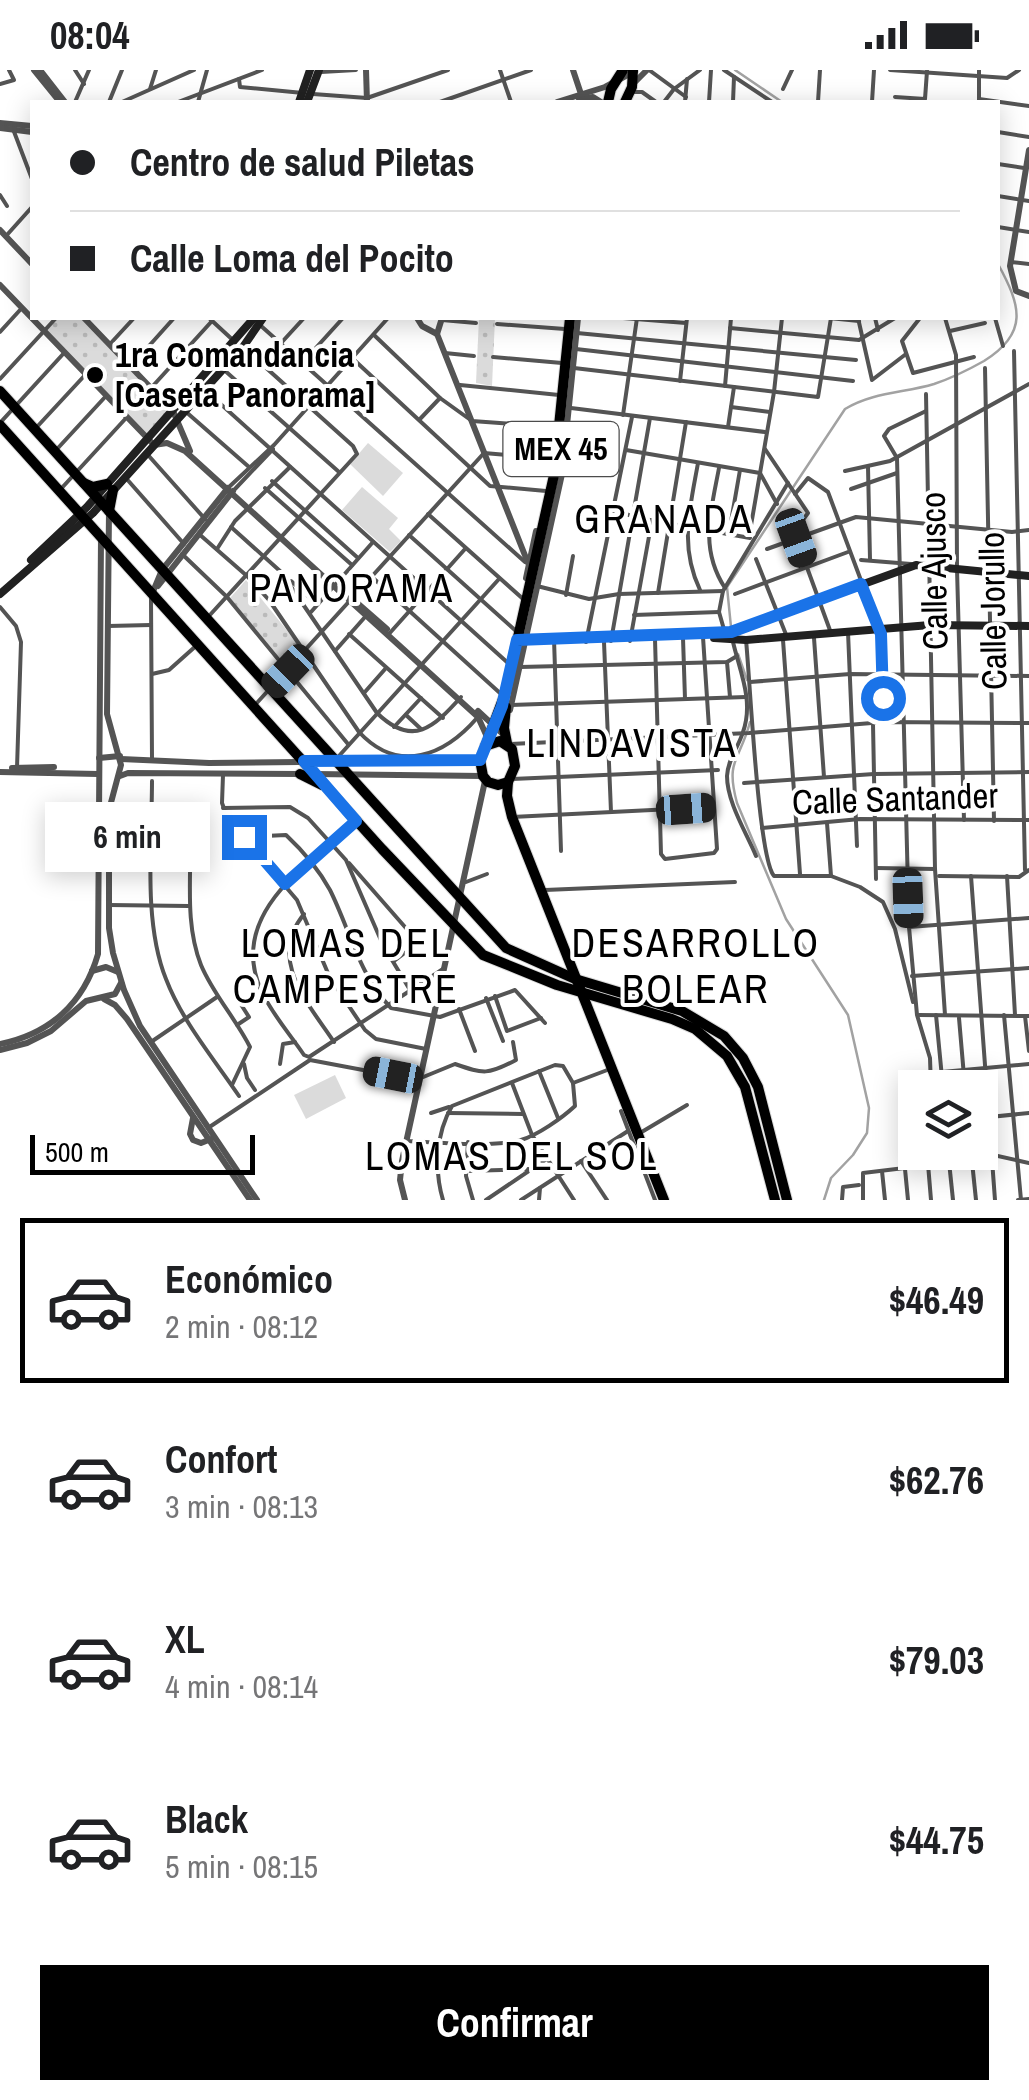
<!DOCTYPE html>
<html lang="es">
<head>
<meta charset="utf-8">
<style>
	body { margin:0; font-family:"Archivo Narrow",sans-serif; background:#f2f2f2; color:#202124; height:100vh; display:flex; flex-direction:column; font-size:38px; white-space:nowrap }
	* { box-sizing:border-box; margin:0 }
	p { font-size:32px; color:#757577 }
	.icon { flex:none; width:55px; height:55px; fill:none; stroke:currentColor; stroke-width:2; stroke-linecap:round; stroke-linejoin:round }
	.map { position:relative; height:1130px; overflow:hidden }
	.drawer { display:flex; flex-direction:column; background:#fff; flex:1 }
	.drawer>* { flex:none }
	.guide { position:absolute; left:30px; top:30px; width:970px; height:220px; border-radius:0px; box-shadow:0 5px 25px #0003; display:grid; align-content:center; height:220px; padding:0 40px; background:#fff }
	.tools { position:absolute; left:898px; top:1000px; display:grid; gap:20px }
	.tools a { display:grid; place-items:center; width:100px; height:100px; border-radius:0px; background:#fff; box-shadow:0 5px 25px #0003; font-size:50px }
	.scale { position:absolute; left:30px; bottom:25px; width:225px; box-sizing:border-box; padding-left:10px; border:5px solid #000; border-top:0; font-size:28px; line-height:35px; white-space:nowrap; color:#000; -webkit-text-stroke:8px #fff; paint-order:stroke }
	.end { position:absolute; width:45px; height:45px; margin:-22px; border:12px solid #1a73e8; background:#fff; box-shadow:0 0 0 5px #fff }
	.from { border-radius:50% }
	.bubble { position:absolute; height:70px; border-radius:0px; background:#fff; box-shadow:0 5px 25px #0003; font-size:32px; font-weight:700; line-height:70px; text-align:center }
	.car { position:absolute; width:30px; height:60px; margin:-30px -15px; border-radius:12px; box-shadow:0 0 8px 2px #0007; background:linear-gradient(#222 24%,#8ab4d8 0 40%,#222 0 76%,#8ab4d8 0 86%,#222 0) }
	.guide b { display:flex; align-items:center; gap:35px; height:95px; font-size:38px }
	.guide b+b { border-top:2px solid #e0e0e0 }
	.guide i { width:25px; height:25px; background:#202124 }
	ul { padding:18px 0 0; list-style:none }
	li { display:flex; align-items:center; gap:30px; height:165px; margin:0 20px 15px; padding:0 20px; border:5px solid transparent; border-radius:0px }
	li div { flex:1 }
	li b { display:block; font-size:38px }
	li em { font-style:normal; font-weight:700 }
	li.current { border-color:#000 }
	li>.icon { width:90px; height:90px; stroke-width:1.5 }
	.action { display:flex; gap:20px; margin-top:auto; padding:20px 40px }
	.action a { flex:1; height:115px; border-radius:0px; background:#000; color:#fff; font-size:40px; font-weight:700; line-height:115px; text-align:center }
	.status { display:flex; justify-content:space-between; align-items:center; height:70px; padding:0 50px; background:#fff; direction:ltr }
	.status svg { height:28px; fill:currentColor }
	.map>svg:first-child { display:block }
</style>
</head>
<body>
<div class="status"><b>08:04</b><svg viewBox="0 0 49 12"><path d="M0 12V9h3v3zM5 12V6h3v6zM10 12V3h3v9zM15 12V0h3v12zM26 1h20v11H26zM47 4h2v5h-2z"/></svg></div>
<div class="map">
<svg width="1029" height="1130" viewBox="0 0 1029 1130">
	<defs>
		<pattern id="park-dots" width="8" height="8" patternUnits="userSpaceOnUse" patternTransform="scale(2.5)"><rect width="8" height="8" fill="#dbdbdb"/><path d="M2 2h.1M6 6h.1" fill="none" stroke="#bababa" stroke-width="1.8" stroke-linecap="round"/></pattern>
	</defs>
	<rect width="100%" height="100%" fill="#fff"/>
	<g fill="url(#park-dots)">
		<path d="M58,248H80L169,341L146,366L46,261Z"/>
		<path d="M479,248H495L492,316L476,313Z"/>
		<path d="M246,510L303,580L288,598L230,528Z"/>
	</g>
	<g fill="#dbdbdb">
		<path d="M368,373L403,403L383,426L350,394Z"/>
		<path d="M362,417L398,448L389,459L401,471L390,482L342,440Z"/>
		<path d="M335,1005L346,1028L306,1049L294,1025Z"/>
	</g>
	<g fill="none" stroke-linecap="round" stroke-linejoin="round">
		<g stroke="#a2a2a2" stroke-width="2.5">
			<path d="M735,0L782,32"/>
			<path d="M731,557L727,517L845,339C873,322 904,323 934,314C952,308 968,300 984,291C1029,263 1021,236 998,194"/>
			<path d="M738,584L747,610"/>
			<path d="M750,652C740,691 725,689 737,733L786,849L848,945L869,1038L867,1063L853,1085L831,1108L824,1130"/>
		</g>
		<defs>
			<g id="primary">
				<path d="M608,32L611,19L623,0"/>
				<path d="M625,32L632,17L633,0"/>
				<path d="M0,321L506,878L575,909L682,941L724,966L743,988L758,1017L787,1130"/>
				<path d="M0,355L382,779L483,885L557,915L672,949L695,959L727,986L745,1017L775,1130"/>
				<path d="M84,413L93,417L107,414"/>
				<path d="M109,441L113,420"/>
				<path d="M506,637L504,658L507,673"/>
				<path d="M485,676L500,671L512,679L515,696L508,712L498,715L488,712L483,706L480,690L506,621L554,405L570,248"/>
				<path d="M300,704L322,715"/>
				<path d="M508,712L507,726L512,747L664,1130"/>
			</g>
		</defs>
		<use href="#primary" stroke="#dbdbdb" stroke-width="12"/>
		<g stroke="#545454" stroke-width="4">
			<path d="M75,0L84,14"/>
			<path d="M500,0L511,32"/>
			<path d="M649,0L686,27"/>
			<path d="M724,0L772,32"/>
			<path d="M890,0L1007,8L1019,0"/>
			<path d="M321,2L356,0"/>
			<path d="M239,9L240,17L303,23"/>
			<path d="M0,14L14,10L9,0"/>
			<path d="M150,19L156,0"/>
			<path d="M783,19L792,0"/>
			<path d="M631,22H642L656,32"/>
			<path d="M313,24L367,28L448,0"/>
			<path d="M895,27L925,29L927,1"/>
			<path d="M979,29L1029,36"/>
			<path d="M75,32L89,0"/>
			<path d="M109,32L122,0"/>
			<path d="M122,32L194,0"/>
			<path d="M178,32L262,0"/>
			<path d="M198,32L207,0"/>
			<path d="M440,32L531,0"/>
			<path d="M664,32L674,19L700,0"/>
			<path d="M685,32L687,9"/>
			<path d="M709,32L711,0"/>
			<path d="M733,32L734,7"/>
			<path d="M818,32L820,0"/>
			<path d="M872,32L874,0"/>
			<path d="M979,32V0"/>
			<path d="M13,59L32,109"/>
			<path d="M998,62L1029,67"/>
			<path d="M998,94L1024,98"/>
			<path d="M0,125L7,136"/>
			<path d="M998,126L1029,131"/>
			<path d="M998,157L1029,162"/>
			<path d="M6,166L32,137"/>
			<path d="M1011,192L1029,194"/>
			<path d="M209,248L235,272"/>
			<path d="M623,248L686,253"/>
			<path d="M829,248L859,251"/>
			<path d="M858,248L872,310L906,284"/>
			<path d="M875,248L878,260"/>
			<path d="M920,248L902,271L913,303L974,287"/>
			<path d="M933,248H934"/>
			<path d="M945,248L956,285L957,499L964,750"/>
			<path d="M995,248L1003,276"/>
			<path d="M442,250L476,253"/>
			<path d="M497,254L565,259"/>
			<path d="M260,255L525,492"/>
			<path d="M730,258L859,270L895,248"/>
			<path d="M950,261L985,253"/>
			<path d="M0,262L20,240"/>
			<path d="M577,263L856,290"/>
			<path d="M374,265L440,328L472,351L557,357"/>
			<path d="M282,272L304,248"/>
			<path d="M110,274L134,248"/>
			<path d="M576,279L853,311"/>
			<path d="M1014,281L1025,800"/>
			<path d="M445,283L474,286"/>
			<path d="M493,287L562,293"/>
			<path d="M352,288L490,416L546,421"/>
			<path d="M304,291L343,248"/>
			<path d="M131,296L174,248"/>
			<path d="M574,298L818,327L831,248"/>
			<path d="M985,298L994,751"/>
			<path d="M223,299L339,402"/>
			<path d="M0,309L56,248"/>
			<path d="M680,311L687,248"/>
			<path d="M460,315L559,325"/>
			<path d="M725,316L731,248"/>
			<path d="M151,318L212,251"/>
			<path d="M204,319L508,593"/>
			<path d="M926,324L935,799L945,945"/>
			<path d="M731,337L770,342"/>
			<path d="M571,338L765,362"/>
			<path d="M185,341L249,397"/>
			<path d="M926,341L889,359L884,366L897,388L909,857L917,945L930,988L931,1018"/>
			<path d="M623,345L637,248"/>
			<path d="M420,349L440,328"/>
			<path d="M0,353L64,283"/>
			<path d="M728,357L734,317"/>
			<path d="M35,359L86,304"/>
			<path d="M58,378L106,326"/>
			<path d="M765,379L808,443L794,462L831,563"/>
			<path d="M626,380L760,403"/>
			<path d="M148,385L205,449"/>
			<path d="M698,393C690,438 679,476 700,520"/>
			<path d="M868,397L870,489"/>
			<path d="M719,398C711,441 699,478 725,518"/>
			<path d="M845,401L890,391L1029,314"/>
			<path d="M760,403L777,434"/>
			<path d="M125,407L184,474"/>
			<path d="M272,411L358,488"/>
			<path d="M229,417L274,375L388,248"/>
			<path d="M265,418L352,495"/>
			<path d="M235,419L273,379"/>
			<path d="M851,419L897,403"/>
			<path d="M59,421L127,347"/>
			<path d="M795,424L808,408L828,422L881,564L884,652"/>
			<path d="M614,438L633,447L750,468"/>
			<path d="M428,444L522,528"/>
			<path d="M231,457L280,501"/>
			<path d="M729,463L740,400"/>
			<path d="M199,464L247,506L269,530L359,662C399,705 445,685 477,648"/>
			<path d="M409,465L516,561"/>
			<path d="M749,467L774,322L782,248"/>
			<path d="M217,479L235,451L290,397"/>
			<path d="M767,479L856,447L1012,462L1029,460"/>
			<path d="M182,484L227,527L348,674"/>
			<path d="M756,489L787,567"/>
			<path d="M861,490L911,494"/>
			<path d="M281,502L377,643C413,678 434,657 461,627"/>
			<path d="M372,507L501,624"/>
			<path d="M291,511L317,534"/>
			<path d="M537,516L589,529L619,524L723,521"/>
			<path d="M658,523L686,352"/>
			<path d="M735,524L848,482"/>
			<path d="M566,525L573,486"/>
			<path d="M151,529L152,689"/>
			<path d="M0,537L16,556L21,572L17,698"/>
			<path d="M311,542L373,472"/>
			<path d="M634,545L719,542"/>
			<path d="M209,546L357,384L353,376L244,278"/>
			<path d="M108,556L151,555"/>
			<path d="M848,562L857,776"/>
			<path d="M725,563L719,542L723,521L788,413"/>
			<path d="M349,564L443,648"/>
			<path d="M388,565L465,479"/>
			<path d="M683,568L685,629"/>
			<path d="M814,568L824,707"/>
			<path d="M554,569L561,781"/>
			<path d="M655,569L661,784L665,789L714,783L717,779L703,567"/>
			<path d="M746,570C750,609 758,787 774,806H831L860,817L883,832L895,859L913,932"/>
			<path d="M783,570L800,804"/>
			<path d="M611,571L650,348"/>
			<path d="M630,571L652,450"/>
			<path d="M586,572L632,347"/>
			<path d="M604,572L611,742"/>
			<path d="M733,572C740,602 754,631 743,662C738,678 728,689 727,706C727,732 746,762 756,786"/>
			<path d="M335,581L365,547"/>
			<path d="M727,592L730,627"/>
			<path d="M520,597L727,592L737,586"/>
			<path d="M152,604L169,600L197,575"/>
			<path d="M750,612L850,604L1029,606"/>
			<path d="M364,623L386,598"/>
			<path d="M255,635L484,383L552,389"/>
			<path d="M511,635L746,627"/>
			<path d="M406,645L421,659"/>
			<path d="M873,654L876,809"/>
			<path d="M394,657L421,628"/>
			<path d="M510,674L749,663L884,652L1029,653"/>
			<path d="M338,687L499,509"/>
			<path d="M223,705L222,733L228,749L297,830L330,908L365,960L376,969L426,979"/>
			<path d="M512,709L718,700"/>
			<path d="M152,711C152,772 143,852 166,909C182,951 214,989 239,1026"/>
			<path d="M744,713L874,704L1029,702"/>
			<path d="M152,735L190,760C192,804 184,852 201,895C213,924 236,949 250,977L232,1015"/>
			<path d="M223,738L290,737L308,748L346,790L383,875L410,920"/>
			<path d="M512,747L712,737"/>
			<path d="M356,751C309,793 227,844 261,920C271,943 290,964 304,985L309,987L443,899"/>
			<path d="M827,753L831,806"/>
			<path d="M762,758L860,749L1029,750"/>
			<path d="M243,767L286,765C302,780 319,800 330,820C350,860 359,905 391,938L440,947L515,920L545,953"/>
			<path d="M349,793L412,865L410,879L394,891"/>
			<path d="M876,798L935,799"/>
			<path d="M939,806L1019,807L1029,800"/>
			<path d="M971,806L995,1130"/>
			<path d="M1007,806L1015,945"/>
			<path d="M466,812L487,804"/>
			<path d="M545,820L735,812"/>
			<path d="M109,835L189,836"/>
			<path d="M304,844C267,889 308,933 334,972"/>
			<path d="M909,857L1029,848"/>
			<path d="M912,906L1029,898"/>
			<path d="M233,922L249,947L237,955"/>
			<path d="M495,926L507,961L541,948"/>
			<path d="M486,928L503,971"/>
			<path d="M459,939L475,981"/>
			<path d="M919,945L1029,946"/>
			<path d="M936,945L943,1018"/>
			<path d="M1004,945L1021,1130"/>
			<path d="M1025,946L1029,981"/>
			<path d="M959,948L965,1018"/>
			<path d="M151,972L217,927"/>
			<path d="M244,994L247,1008L255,1020"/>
			<path d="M280,994L283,974L295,972"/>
			<path d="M539,1001L558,1048"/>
			<path d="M931,1003L1029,994"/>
			<path d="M512,1013L532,1065L574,1130"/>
			<path d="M573,1013L610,999"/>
			<path d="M621,1041L655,1130"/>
			<path d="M431,1043L449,1037"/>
			<path d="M448,1043L523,1044"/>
			<path d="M980,1048L1029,1043"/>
			<path d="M211,1056L310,990L416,1010L455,994C484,1004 488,1005 516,990L513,972"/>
			<path d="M640,1063L687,1035"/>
			<path d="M407,1071C436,1072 494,1078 521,1070C538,1065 562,1048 575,1036L573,1013L563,996L555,995L452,1036C436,1063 434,1100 443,1130"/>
			<path d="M468,1072L466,1106L473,1130"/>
			<path d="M927,1082L931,1130"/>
			<path d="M948,1082L953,1130"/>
			<path d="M960,1082H969"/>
			<path d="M971,1082L976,1130"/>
			<path d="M980,1082L1029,1093"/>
			<path d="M581,1091L607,1130"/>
			<path d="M905,1099L908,1130"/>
			<path d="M466,1101L531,1099"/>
			<path d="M882,1101L885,1130"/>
			<path d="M486,1130L548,1088"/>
			<path d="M521,1130L628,1061"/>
			<path d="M539,1130L540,1118"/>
			<path d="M842,1130L843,1117L859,1115"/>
			<path d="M863,1130V1103L971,1090"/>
			<path d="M1018,1130L1029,1129"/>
		</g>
		<g stroke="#545454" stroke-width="6">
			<path d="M34,0L60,32"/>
			<path d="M40,0L65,32"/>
			<path d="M366,0L367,32"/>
			<path d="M573,0L581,24"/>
			<path d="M634,13L647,0"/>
			<path d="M579,29L593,27L601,32"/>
			<path d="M557,32L605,17L635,1"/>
			<path d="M0,53L32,56"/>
			<path d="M0,58L32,62"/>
			<path d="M1029,80L1010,196L1016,221L1029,226"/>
			<path d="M0,160L32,194"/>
			<path d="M0,215L154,375L167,373L185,381L478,647L488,669"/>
			<path d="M84,248L173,341L190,381"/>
			<path d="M417,248L422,256L437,264"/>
			<path d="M442,248L437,264L528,493"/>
			<path d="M109,441L107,644L121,695L109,740V858L113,883L124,920L140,956L257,1130"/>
			<path d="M526,508L536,461"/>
			<path d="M158,516L233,421"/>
			<path d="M152,524L162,500L228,418"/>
			<path d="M355,531L387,559"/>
			<path d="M510,640L562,404L578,248"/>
			<path d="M478,641L505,666"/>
			<path d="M99,688L120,686"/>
			<path d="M121,689L209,693L480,690"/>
			<path d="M12,698L54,697"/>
			<path d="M0,702L98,704"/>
			<path d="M314,704L483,706"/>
			<path d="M120,706L128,703L301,704"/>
			<path d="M92,901L106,897L118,902"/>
			<path d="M104,929L115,935L127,949L250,1130"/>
			<path d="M0,974C50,964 84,933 98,884L101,468"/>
			<path d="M0,980L27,973L51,961L86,931L115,924L121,913"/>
			<path d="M193,1048L190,1064L193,1070L201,1073L211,1069"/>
			<path d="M405,1130L400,1110L402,1091L485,711"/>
		</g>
		<g stroke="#212121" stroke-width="8">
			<path d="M299,32L310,0"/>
			<path d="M307,32L319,0"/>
			<path d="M31,490L87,437L254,248"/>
			<path d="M0,524L93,443L243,277L263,248"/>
			<path d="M714,568L746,570L930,555L1029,556"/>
			<path d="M517,570L731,562L916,495L1029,506"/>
		</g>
		<use href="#primary" stroke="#000" stroke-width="10"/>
	</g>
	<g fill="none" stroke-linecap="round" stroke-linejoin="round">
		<path stroke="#1a73e8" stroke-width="12" d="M244,767L285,814L356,751L304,691L480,690L502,636L517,570L731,562L861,514L881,564L883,628"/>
	</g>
	<circle fill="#000" stroke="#fff" stroke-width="4" cx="95" cy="305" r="10"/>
	<g text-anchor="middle" stroke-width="8" stroke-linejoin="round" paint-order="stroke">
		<rect fill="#fff" stroke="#4c4c4c" stroke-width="2.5" x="503.5" y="352" width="115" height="54" rx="8"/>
		<g font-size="32" font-weight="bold" fill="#000">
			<text x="561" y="390">MEX 45</text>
		</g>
		<g font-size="35" font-weight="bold" fill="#000" stroke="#fff" text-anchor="start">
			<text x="115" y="297">1ra Comandancia<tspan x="115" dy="40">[Caseta Panorama]</tspan></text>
		</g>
		<g font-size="35" fill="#000" stroke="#fff">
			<text transform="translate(934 501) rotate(-91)" y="12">Calle Ajusco</text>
			<text transform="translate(993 541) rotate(-91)" y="12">Calle Jorullo</text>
			<text transform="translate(895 729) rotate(-2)" y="12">Calle Santander</text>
		</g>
		<g font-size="40" letter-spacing="2.5" fill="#000" stroke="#fff">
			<text x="664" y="463">GRANADA</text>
			<text x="352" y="532">PANORAMA</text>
			<text x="632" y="687">LINDAVISTA</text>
			<text x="346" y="887">LOMAS DEL<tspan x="346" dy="46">CAMPESTRE</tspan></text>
			<text x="696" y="887">DESARROLLO<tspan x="696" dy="46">BOLEAR</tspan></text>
			<text x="512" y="1100">LOMAS DEL SOL</text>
		</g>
	</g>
</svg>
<div class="tools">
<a><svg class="icon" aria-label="layers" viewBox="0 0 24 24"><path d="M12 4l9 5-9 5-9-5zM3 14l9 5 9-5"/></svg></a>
</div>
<div class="scale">500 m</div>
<i class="end from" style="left:883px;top:628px"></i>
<i class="end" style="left:244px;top:767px"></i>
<div class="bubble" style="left:45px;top:732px;width:165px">6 min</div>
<i class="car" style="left:796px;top:468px;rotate:160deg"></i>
<i class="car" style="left:288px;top:601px;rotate:224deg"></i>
<i class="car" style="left:686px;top:739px;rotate:86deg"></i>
<i class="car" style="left:908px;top:828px;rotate:178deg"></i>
<i class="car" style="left:393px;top:1005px;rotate:281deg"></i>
<div class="guide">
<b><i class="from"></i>Centro de salud Piletas</b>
<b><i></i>Calle Loma del Pocito</b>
</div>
</div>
<section class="drawer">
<ul>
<li class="current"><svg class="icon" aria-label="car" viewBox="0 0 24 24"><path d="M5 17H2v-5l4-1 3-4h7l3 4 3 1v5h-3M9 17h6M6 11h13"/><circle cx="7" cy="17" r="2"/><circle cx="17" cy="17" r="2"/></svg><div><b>Económico</b><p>2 min · 08:12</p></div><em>$46.49</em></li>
<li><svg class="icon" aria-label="car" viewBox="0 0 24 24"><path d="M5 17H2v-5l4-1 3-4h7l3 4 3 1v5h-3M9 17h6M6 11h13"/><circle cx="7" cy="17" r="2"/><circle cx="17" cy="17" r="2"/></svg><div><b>Confort</b><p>3 min · 08:13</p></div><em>$62.76</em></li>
<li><svg class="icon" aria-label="car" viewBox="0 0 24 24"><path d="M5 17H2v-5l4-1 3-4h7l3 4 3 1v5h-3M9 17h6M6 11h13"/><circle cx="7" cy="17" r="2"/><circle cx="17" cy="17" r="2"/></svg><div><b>XL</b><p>4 min · 08:14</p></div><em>$79.03</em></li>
<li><svg class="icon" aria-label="car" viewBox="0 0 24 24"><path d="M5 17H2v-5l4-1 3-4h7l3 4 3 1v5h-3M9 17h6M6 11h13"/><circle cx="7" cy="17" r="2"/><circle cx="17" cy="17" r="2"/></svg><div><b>Black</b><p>5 min · 08:15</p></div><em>$44.75</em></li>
</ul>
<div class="action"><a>Confirmar</a></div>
</section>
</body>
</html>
